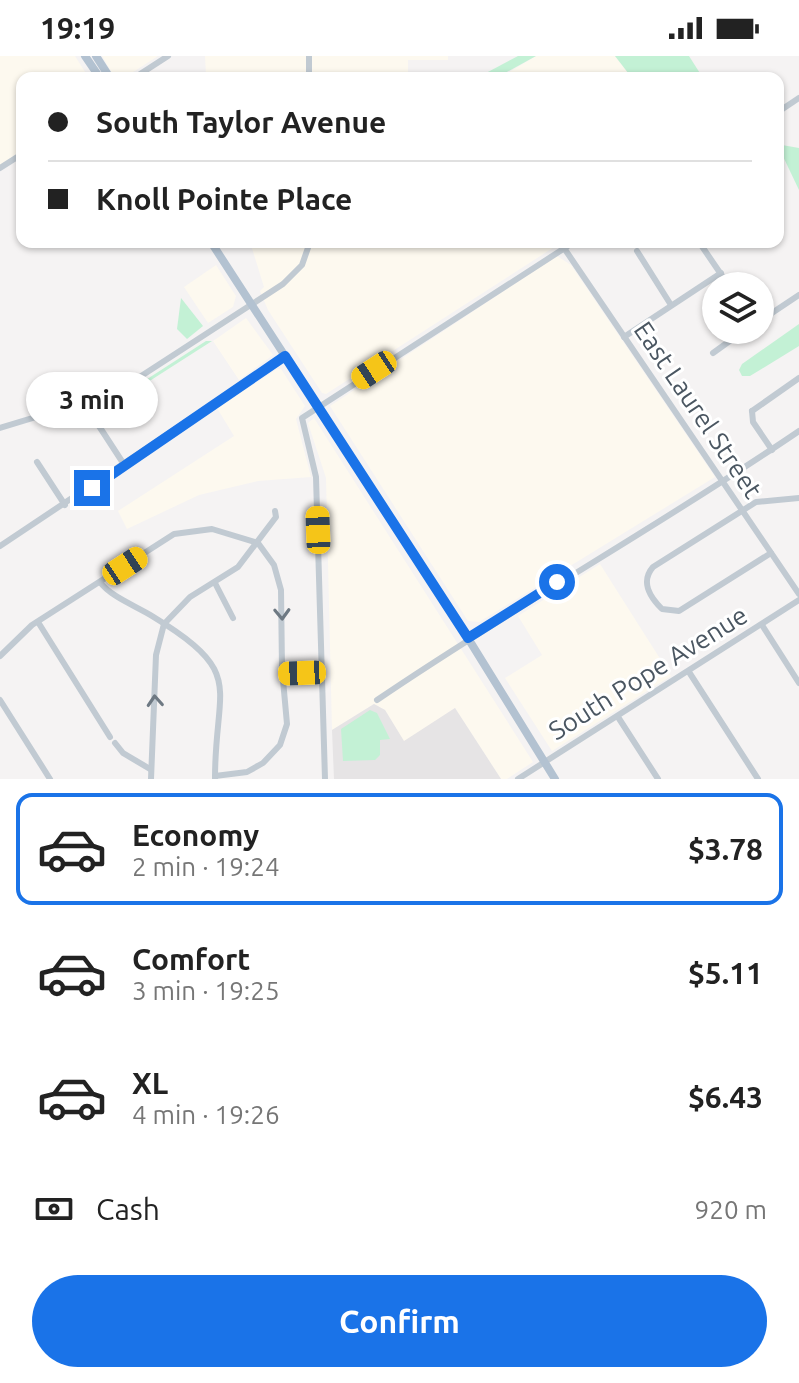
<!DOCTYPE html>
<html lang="en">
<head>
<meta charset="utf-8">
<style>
	body { margin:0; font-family:Ubuntu,sans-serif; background:#f6f6f6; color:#222; height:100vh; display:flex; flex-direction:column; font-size:30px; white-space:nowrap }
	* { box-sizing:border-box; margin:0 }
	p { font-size:26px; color:#767676 }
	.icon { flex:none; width:44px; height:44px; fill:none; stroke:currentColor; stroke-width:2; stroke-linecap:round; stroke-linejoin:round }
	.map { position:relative; height:723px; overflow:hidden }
	.sheet { display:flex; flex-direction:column; background:#fff; flex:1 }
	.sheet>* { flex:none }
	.hud { position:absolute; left:16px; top:16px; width:768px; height:176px; border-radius:16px; box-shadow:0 2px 6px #0004; display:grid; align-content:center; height:176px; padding:0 32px; background:#fff }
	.controls { position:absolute; left:702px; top:216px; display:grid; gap:16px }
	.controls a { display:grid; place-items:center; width:72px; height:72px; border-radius:50%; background:#fff; box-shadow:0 2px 6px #0004; font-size:40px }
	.end { position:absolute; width:36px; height:36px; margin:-18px; border:10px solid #1a73e8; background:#fff; box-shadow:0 0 0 4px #fff }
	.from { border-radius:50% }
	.bubble { position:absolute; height:56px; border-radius:28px; background:#fff; box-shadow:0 2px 6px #0004; font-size:26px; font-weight:700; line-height:56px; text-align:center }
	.car { position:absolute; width:24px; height:48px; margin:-24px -12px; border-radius:10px; box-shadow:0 0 6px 2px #0007; background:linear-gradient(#f5c518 24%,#345 0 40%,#f5c518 0 76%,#345 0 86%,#f5c518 0) }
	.hud b { display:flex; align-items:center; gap:28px; height:76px; font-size:30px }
	.hud b+b { border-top:2px solid #e0e0e0 }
	.hud i { width:20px; height:20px; background:#222 }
	ul { padding:14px 0 0; list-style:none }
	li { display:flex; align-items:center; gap:24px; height:112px; margin:0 16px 12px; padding:0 16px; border:4px solid transparent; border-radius:16px }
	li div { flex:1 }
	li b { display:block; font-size:30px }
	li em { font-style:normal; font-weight:700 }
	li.selected { border-color:#1a73e8 }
	li>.icon { width:72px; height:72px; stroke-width:1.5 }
	.pay { display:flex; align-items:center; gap:20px; height:88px; padding:0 32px; font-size:30px }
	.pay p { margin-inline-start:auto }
	.button { display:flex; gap:16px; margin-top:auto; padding:16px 32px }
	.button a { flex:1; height:92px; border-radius:48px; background:#1a73e8; color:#fff; font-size:32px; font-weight:700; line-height:92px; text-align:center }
	.status { display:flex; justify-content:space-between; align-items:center; height:56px; padding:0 40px; background:#fff; direction:ltr }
	.status svg { height:22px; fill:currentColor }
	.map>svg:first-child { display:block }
</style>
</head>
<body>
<div class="status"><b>19:19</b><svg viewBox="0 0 49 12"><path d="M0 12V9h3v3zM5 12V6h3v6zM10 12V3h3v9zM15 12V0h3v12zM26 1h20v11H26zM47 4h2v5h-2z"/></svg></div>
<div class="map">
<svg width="799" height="723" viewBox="0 0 799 723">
	<rect width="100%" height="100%" fill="#f5f3f3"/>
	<g fill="#fdf9ef">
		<path d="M0,0H75L89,22H22V95L0,109Z"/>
		<path d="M102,0H158L124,22H115Z"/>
		<path d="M205,0H448V4H408V22H202L206,19Z"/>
		<path d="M536,0H615L632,22H499Z"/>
		<path d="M250,186H562L326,338L322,337L268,254L260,235L264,231Z"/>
		<path d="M557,200L571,209L715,421L479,566L468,565L330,350Z"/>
		<path d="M216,209L236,240L233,251L208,267L184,231Z"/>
		<path d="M246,262L273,299L239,324L213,285Z"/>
		<path d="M277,313H281L305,350L296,363L311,421L258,425L199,439L127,473L118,455L234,380L217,352Z"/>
		<path d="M314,362L533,706L507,723H501L455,652L404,686L385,654L374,648L332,674L326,422L308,367Z"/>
		<path d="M600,508L671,620L552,695L505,622L542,599L518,560Z"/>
	</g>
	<path fill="#e6e4e5" d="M374,648L385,654L404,685L455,652L501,723H334L332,674Z"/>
	<g fill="#c3f1d5">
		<path d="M518,0H536L496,22L486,17Z"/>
		<path d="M615,0H689L703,22H632Z"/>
		<path d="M782,89L799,92V134L779,92Z"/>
		<path d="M181,242L203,270L187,283L177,273Z"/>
		<path d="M799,268V290L750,320H742L739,314L742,308Z"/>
		<path d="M206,285H212L123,342L94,352L124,338Z"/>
		<path d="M370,654L377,657L390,683L380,684V699L375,704L343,705L341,673Z"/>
	</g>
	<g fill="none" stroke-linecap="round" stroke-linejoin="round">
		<g stroke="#c1cad2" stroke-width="6">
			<path d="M309,0V22"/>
			<path d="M134,22L168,0"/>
			<path d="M778,56L799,42"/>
			<path d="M0,112L22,98"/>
			<path d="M699,186L729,230"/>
			<path d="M564,192L799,538"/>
			<path d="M637,195L671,249"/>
			<path d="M760,265L799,239"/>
			<path d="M624,281L721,217"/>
			<path d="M713,297L745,274"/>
			<path d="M84,347L125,410"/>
			<path d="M752,355L799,322"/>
			<path d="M752,355L753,366L772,394"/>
			<path d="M0,372L115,337L283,228L302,209L310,186"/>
			<path d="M37,406L65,449"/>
			<path d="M0,490L285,300"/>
			<path d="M771,497L679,555L662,553C650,541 640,526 653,511L756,446L799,442"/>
			<path d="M100,526C111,541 136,550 152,560C247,618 215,628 215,722"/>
			<path d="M215,527L233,562"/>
			<path d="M38,566L110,681"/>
			<path d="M762,569L799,627"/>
			<path d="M0,600L32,569L174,478L212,473L258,487L274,509L281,534L282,613L287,668L280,689L263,707L247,716L215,720"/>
			<path d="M689,616L758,723"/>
			<path d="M282,618L322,617"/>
			<path d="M0,644L50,723"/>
			<path d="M377,644C515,550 661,469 799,375"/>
			<path d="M618,661L658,723"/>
			<path d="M115,687L123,697L150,713"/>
			<path d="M151,723L156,599L164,568L190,541L238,511L276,461L275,455"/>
			<path d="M325,723L316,421L302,362L574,186"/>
			<path d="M518,723L799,544"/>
		</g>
		<g stroke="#b3c2d1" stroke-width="8">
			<path d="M85,0L100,22"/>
			<path d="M96,0L110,22"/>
			<path d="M211,186L466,579L555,723"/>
		</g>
	</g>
	<defs><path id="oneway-chevron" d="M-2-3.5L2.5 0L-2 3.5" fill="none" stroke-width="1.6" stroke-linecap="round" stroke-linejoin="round" transform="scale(2)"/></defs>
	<g stroke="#6e7983">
		<use href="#oneway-chevron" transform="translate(282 558) rotate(88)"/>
		<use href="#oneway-chevron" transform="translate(155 645) rotate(-94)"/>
	</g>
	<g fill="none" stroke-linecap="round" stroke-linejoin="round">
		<path stroke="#1a73e8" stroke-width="10" d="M92,432L285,300L468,582L557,526"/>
	</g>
	<g text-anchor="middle" stroke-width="6" stroke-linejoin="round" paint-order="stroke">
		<g font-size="26" fill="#4a5661" stroke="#fff">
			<text transform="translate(698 354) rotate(56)" y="9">East Laurel Street</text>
			<text transform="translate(648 617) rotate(-32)" y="9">South Pope Avenue</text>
		</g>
	</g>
</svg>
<div class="controls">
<a><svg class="icon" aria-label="layers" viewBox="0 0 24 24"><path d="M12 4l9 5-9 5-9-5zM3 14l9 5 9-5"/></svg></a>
</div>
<i class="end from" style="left:557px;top:526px"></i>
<i class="end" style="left:92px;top:432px"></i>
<div class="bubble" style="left:26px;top:316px;width:132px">3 min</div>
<i class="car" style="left:374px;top:314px;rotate:237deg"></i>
<i class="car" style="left:318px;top:474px;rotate:358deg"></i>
<i class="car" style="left:125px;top:510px;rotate:57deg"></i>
<i class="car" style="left:302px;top:617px;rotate:268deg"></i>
<div class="hud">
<b><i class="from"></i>South Taylor Avenue</b>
<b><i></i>Knoll Pointe Place</b>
</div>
</div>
<section class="sheet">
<ul>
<li class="selected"><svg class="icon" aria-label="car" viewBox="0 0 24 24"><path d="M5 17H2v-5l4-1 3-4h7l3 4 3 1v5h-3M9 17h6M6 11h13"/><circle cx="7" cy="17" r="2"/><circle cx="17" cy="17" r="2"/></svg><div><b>Economy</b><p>2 min · 19:24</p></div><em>$3.78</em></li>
<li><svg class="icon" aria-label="car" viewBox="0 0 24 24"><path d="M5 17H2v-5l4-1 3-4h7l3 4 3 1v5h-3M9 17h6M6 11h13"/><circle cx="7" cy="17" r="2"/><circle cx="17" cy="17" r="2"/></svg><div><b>Comfort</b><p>3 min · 19:25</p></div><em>$5.11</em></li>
<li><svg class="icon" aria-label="car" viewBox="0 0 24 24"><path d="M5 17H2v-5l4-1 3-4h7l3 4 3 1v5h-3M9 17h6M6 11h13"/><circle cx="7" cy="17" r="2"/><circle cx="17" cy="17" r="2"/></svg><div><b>XL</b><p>4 min · 19:26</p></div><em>$6.43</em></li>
</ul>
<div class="pay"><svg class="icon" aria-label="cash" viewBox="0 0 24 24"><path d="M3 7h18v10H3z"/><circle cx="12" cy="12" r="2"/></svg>Cash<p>920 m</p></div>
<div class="button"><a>Confirm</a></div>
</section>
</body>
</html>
